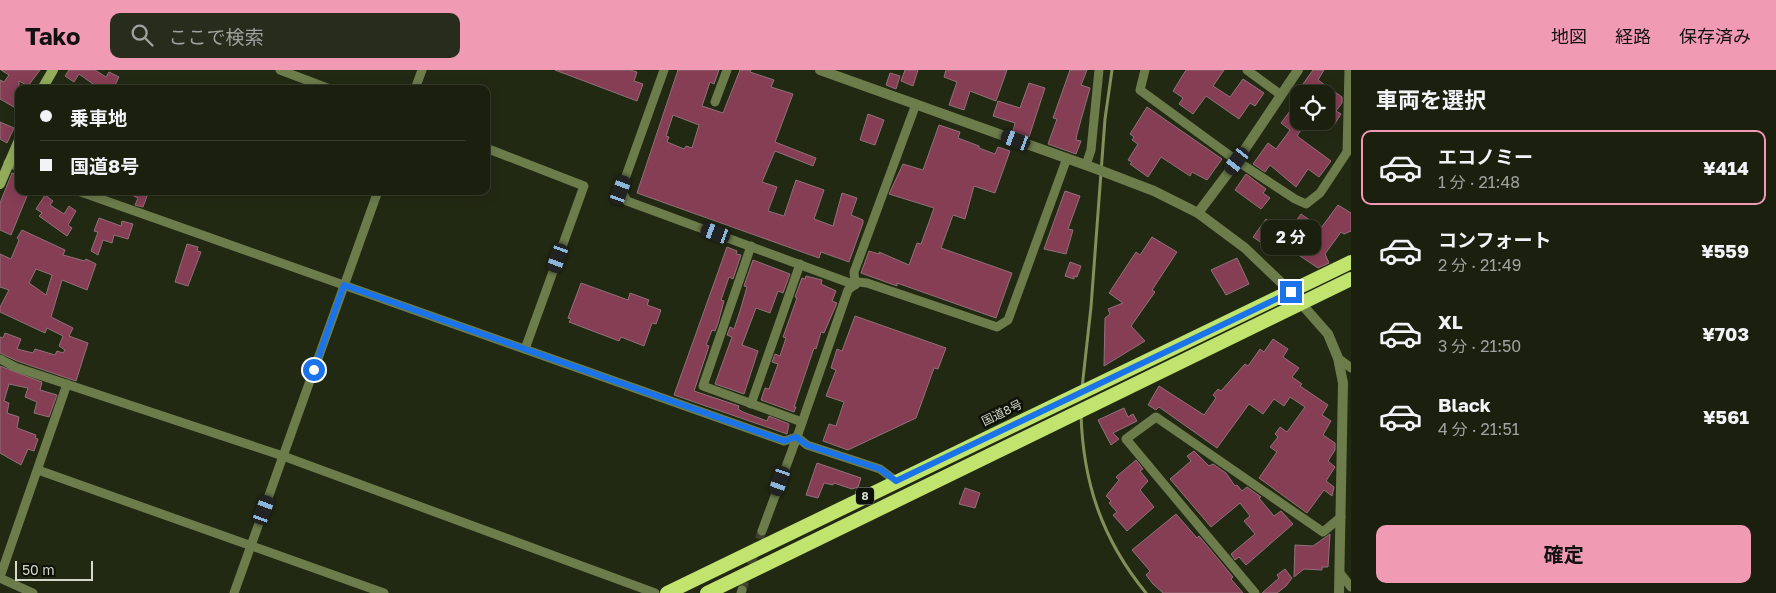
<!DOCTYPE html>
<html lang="ja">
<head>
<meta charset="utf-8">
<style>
	body { margin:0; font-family:"Golos Text","Noto Sans JP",sans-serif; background:#272c1c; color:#f1f3f6; height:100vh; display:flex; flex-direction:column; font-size:19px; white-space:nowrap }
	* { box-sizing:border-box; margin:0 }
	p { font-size:16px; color:#9fa29e }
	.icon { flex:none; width:28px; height:28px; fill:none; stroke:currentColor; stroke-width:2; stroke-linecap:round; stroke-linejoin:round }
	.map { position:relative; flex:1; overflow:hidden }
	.details { display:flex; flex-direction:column; background:#1a1f0e; width:425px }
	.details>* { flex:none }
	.guide { position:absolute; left:15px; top:15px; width:475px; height:110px; border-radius:10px; box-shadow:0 2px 12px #0003,0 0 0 1px #383d2e; display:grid; align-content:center; height:110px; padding:0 25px; background:#1a1f0e }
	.controls { position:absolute; left:1290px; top:15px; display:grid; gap:10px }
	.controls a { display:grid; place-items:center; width:45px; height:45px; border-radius:10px; background:#1a1f0e; box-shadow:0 2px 12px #0003,0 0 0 1px #383d2e; font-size:25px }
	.scale { position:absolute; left:15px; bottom:12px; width:78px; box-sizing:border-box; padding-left:5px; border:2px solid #d3d8ca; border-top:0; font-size:14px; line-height:18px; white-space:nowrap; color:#d3d8ca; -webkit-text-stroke:4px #0d1107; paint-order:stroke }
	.end { position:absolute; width:22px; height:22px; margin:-11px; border:6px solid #1a73e8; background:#fff; box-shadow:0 0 0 2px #fff }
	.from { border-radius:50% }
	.bubble { position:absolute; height:35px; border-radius:10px; background:#1a1f0e; box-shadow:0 2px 12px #0003,0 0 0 1px #383d2e; font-size:16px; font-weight:700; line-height:35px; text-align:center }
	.car { position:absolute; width:15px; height:30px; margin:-15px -8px; border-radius:6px; box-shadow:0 0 4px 1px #0007; background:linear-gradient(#222 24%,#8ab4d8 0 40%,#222 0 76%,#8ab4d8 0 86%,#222 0) }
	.guide b { display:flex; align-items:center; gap:18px; height:48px; font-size:19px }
	.guide b+b { border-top:1px solid #383d2e }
	.guide i { width:12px; height:12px; background:#f1f3f6 }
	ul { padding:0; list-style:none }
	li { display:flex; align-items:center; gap:15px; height:75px; margin:0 10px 8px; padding:0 15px; border:2px solid transparent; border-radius:10px }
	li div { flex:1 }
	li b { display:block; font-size:19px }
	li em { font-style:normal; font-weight:700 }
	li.active { border-color:#f19ab3 }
	li>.icon { width:45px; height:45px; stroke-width:1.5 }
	h2 { padding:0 25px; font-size:22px; line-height:60px }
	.primary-button { display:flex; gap:10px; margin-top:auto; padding:10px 25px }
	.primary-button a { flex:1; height:58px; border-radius:10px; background:#f19ab3; color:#111; font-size:20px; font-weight:700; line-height:58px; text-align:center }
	header { display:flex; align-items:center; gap:30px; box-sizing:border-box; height:70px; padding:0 25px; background:#f19ab3; color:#111 }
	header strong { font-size:24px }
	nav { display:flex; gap:28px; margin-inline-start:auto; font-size:18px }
	.search { width:350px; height:45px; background:#272c1c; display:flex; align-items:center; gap:12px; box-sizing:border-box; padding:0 18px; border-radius:10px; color:#9fa29e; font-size:19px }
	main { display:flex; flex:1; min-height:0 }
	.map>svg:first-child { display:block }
</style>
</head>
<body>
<header>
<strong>Tako</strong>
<div class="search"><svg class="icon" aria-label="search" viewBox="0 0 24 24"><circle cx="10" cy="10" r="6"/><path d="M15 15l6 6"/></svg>ここで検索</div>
<nav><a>地図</a><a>経路</a><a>保存済み</a></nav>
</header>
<main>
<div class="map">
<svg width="1351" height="523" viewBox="0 0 1351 523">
	<rect width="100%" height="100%" fill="#222913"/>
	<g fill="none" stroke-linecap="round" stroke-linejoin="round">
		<g stroke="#819159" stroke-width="3">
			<path d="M1082,318L1091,237L1105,49L1112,0"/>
			<path d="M1081,344C1083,413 1102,469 1146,523"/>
		</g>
	</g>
	<g fill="#863e55" stroke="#907179" fill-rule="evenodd">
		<path d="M1,0H40L28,16L19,11V40L0,29V10L4,12L9,5Z"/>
		<path d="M69,0H95L106,7L109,2L119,7L113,19H100L79,4L74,12L65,6Z"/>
		<path d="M555,0H630L637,2L634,11L643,14L637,31Z"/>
		<path d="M678,0H719L714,14L710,12L702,36L723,43L740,0H751L750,2L774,10L771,17L793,24L775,72L816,88L813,96L775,81L762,112L777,117L768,141L784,146L796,110L824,120L814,149L833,156L842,123L857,128L851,145L863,150V153L849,192L821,182L819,188L637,123ZM673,45L699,55L692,78L686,76L684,79L667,72L669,67L666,66Z"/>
		<path d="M905,0H918L913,16L901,11Z"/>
		<path d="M946,0H1007L996,31L970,21L964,40L949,35L957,12L944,7Z"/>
		<path d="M1070,0H1087L1081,15L1090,18L1077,64L1076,70L1081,71L1076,84L1048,74L1057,49L1053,48Z"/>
		<path d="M1186,0H1224L1213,16L1230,27L1243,9L1264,23L1255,36L1250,33L1239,49L1206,26L1193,44L1179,34L1183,28L1173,21Z"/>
		<path d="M1313,0H1324L1318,10L1342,27V33L1336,41L1341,44L1334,55L1329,50L1323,58L1317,54L1319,51H1326V41L1331,34L1326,31V24H1316L1303,14Z"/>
		<path d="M890,3L900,6L896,19L886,15Z"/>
		<path d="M1029,13L1045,18L1029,67L1013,61L1015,53L993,46L998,31L1020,38Z"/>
		<path d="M1147,37L1222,89L1207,110L1192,102L1190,106L1161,87L1148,107L1130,94L1132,92L1128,90L1138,74L1132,70L1134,67L1130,64Z"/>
		<path d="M1293,37L1299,41V51H1307L1297,66L1331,91L1319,107L1308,99L1296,117L1270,95L1265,102L1253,94L1268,73L1276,79L1290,60L1281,53Z"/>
		<path d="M868,44L884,50L875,75L860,70Z"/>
		<path d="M0,52L14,58L7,73L0,69Z"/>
		<path d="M939,55L960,62L958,68L979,76V78L995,84L998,77L1010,81L995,123L974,116L965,149L953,145L941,178L1012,203L996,248L897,213V216L861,203L869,181L879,184V182L909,195L917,173L921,174L934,138L889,124L903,94L923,100Z"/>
		<path d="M12,103L19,105V121H29L11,165L0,160V133Z"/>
		<path d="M1246,104L1266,119L1263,123L1270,128L1261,139L1235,120Z"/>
		<path d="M123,121H149L143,137L135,135L138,128Z"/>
		<path d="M1065,121L1080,126L1068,159L1073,160L1066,184L1044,179Z"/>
		<path d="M45,125L53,131L50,135L64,144L69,136L76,141L68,155L72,158L67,166L39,146L42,143L36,139Z"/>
		<path d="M1338,135L1351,143V161L1344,164L1341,162L1325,184L1329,193L1318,198L1297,184L1303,176L1286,165L1301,144L1321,158Z"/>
		<path d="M99,148L121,156L122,151L133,154L128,169L114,165L112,173L103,170L98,185L91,181L98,162L94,161Z"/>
		<path d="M1266,149L1282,160L1269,178L1253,167Z"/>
		<path d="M22,160L65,180L63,185L85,191L86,189L96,194L87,220L62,210L51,247L73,258L69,266L88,273L76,311L17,291L0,283V267L3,268L5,263L21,269L17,279L33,283L35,279L55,285L57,281L63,283L65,280L59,276L63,266L47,258L45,263L0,242V237L9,220L0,217V184L11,189L19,170L17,168ZM36,199L52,205L46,225L29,213Z"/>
		<path d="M1152,167L1177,182L1152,220L1155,222L1131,256L1145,271L1104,296L1105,248L1110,244L1108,239L1123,233L1109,223L1136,182L1140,185Z"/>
		<path d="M187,174L198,177L197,181L201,182L188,216L175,212Z"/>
		<path d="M727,177L737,181L736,184L741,185L733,209L729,207L721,230L724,231L718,253L715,261L712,260L706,275L709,276L694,321L739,336L738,339L743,342L767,351L769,346L789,354L787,364L674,325Z"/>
		<path d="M1237,188L1249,214L1226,225L1211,200Z"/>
		<path d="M753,190L790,204L783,223L778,221L770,243L756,238L742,275L758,281L744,324L715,314L732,267L727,265L730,257L734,259L740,241L747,217L744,216L745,213Z"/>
		<path d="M1070,192L1081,196L1077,207L1074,206V209L1065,206Z"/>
		<path d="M806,206L822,210L821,214L836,221L832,231L837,233L824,263L821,262L816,279L814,278L794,337H796L794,342L761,330L765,318L769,319L778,294L772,292L775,284L780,286L786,268L783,267L797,228L795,227L802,208L805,209Z"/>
		<path d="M581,213L628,230L630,223L649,230L647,235L661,240L656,254L652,253L644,276L621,267L619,271L569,252L571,249L568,248Z"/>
		<path d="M855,246L946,278L938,299L934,298L916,348L848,380L823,371L829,354L836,356L844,332L826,326L836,300L831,298L837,279L842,281Z"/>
		<path d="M1273,269L1288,279L1283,287L1299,298L1292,307L1302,314L1300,316L1328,335L1322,345L1331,351L1323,365L1335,373V380L1328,391L1335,397L1326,411L1334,417L1332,426L1324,420L1307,443L1259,408L1277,382L1270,377L1278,367L1275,364L1280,357L1287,362L1305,337L1290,327L1284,336L1274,329L1263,344L1249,334L1217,378L1159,337L1156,340L1148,335L1159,316L1204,345L1216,328L1213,325L1218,319L1221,321L1245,294L1248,296L1260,279L1264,282Z"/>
		<path d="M0,296L42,312L40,320L57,325L49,347L34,343L37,332L25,327L28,318L9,314L4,331L9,333L7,343L19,347L17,358L36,365L35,368L38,369L34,381L28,379L21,395L0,383Z"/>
		<path d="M1124,338L1128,347L1133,344L1137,351L1113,363L1119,369L1111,375L1098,350Z"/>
		<path d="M1194,381L1209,396L1213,394L1226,403L1235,416L1237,415L1242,421L1247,417L1261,427L1259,428L1274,446L1281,441L1293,454L1246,495L1239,487L1235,490L1231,484L1255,464L1244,451L1250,446L1240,433L1211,457L1170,409L1191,391L1187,386Z"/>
		<path d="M1136,390L1143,399L1140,401L1148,411L1140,420L1154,437L1127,461L1113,445L1117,442L1109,433L1111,431L1106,426L1119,410L1116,407Z"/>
		<path d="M817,393L861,408L858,417L852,419L834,413L833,415L824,413L818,428L806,425Z"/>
		<path d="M965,418L980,423L975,438L959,434Z"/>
		<path d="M1176,444L1197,468L1199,466L1233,507L1231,509L1243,523H1163L1153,514L1146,505L1150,501L1132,480Z"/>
		<path d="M1330,464L1328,497H1322V500L1304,499L1294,507L1295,475L1313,476Z"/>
		<path d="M1285,499L1292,508L1286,516L1277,523H1262L1279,508L1277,505Z"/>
	</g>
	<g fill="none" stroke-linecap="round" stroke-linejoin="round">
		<path stroke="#3d432e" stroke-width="9" stroke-dasharray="9 4.5" stroke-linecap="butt" d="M742,520L762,461"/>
		<g stroke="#6c7c4b" stroke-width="9">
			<path d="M280,0L330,19"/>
			<path d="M664,0L621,120L627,131L855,215"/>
			<path d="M1145,0L1140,20L1237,91L1295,129L1306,134L1320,123L1351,76"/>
			<path d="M1247,0L1281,25"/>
			<path d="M415,19L422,0"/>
			<path d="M715,32L727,0"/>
			<path d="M486,78L584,116L525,279"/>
			<path d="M1347,82L1349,0"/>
			<path d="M8,93L19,97"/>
			<path d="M1086,95L1091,80L1099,0"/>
			<path d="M78,121L784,371L797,367"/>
			<path d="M751,176L703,316L802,352"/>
			<path d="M855,215L854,202L916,34"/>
			<path d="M1338,288L1351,298"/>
			<path d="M0,289L15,297L283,386L655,523"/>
			<path d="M751,334L800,194"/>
			<path d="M38,400L384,523"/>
			<path d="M896,411L880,399L807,375L797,367L848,220L858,212L867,213L997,257L1008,250L1067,88"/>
			<path d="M762,461L797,367"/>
			<path d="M1340,503L1351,517"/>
			<path d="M0,507L67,314"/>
			<path d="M0,508L33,523"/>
			<path d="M234,523L378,121"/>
			<path d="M741,523L742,520"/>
			<path d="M1255,523L1126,369L1156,347L1323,462L1341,447"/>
		</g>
		<g stroke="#6c7c4b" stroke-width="10">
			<path d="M820,0L1094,98L1154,121L1198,143L1245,178L1291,222L1328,264L1338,288L1343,313L1339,523"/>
			<path d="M1198,143L1237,91L1298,0"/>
		</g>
		<g stroke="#93ac5c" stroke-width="10">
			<path d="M42,19L53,0"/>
			<path d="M0,114L19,70"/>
		</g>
		<g stroke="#c0e46e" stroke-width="14">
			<path d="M667,523L1351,192"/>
			<path d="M707,523L1351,209"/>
		</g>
	</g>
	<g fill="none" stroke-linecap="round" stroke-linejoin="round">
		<path stroke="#1a73e8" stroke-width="6" d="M314,300L344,215L784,371L796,367L807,375L880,399L896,411L1291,222"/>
	</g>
	<g text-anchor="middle" stroke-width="5" stroke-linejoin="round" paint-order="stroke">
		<rect fill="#0d1107" stroke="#989c90" stroke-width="1" x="856" y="417.5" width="18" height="17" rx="4"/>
		<g font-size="11" font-weight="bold" fill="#d3d8ca">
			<text x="865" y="430">8</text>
		</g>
		<g font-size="12" fill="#d3d8ca" stroke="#0d1107">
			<text transform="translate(1002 343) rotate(-26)" y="4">国道8号</text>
		</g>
	</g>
</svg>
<div class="controls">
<a><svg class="icon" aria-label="locate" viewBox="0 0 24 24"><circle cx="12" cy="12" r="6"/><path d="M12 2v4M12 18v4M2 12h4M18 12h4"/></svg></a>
</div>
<div class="scale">50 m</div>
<i class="end from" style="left:314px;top:300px"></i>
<i class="end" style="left:1291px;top:222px"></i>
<div class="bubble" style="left:1261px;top:150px;width:60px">2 分</div>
<i class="car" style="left:1016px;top:70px;rotate:290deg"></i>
<i class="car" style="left:1237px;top:91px;rotate:217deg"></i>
<i class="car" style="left:621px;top:120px;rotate:20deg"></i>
<i class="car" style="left:716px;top:163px;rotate:290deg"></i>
<i class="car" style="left:558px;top:188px;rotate:200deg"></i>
<i class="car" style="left:780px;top:411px;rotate:199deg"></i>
<i class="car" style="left:264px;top:440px;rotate:20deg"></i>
<div class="guide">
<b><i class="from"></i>乗車地</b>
<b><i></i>国道8号</b>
</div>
</div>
<section class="details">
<h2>車両を選択</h2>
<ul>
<li class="active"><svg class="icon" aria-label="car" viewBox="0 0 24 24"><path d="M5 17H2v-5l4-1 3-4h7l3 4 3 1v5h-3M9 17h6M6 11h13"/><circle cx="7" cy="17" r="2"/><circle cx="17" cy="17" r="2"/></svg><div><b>エコノミー</b><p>1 分 · 21:48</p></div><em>¥414</em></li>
<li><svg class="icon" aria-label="car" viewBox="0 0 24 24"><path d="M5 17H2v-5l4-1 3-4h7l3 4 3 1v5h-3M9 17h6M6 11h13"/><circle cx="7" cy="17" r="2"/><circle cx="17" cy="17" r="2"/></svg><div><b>コンフォート</b><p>2 分 · 21:49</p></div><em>¥559</em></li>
<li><svg class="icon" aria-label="car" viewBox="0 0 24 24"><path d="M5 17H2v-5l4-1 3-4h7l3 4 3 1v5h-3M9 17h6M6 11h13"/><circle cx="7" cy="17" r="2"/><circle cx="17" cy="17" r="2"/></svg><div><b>XL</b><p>3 分 · 21:50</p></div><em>¥703</em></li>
<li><svg class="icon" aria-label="car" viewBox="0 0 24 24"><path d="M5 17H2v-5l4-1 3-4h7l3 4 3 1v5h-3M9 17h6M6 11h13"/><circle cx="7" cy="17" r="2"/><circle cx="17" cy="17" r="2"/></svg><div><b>Black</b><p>4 分 · 21:51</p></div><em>¥561</em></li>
</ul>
<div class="primary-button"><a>確定</a></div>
</section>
</main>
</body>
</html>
